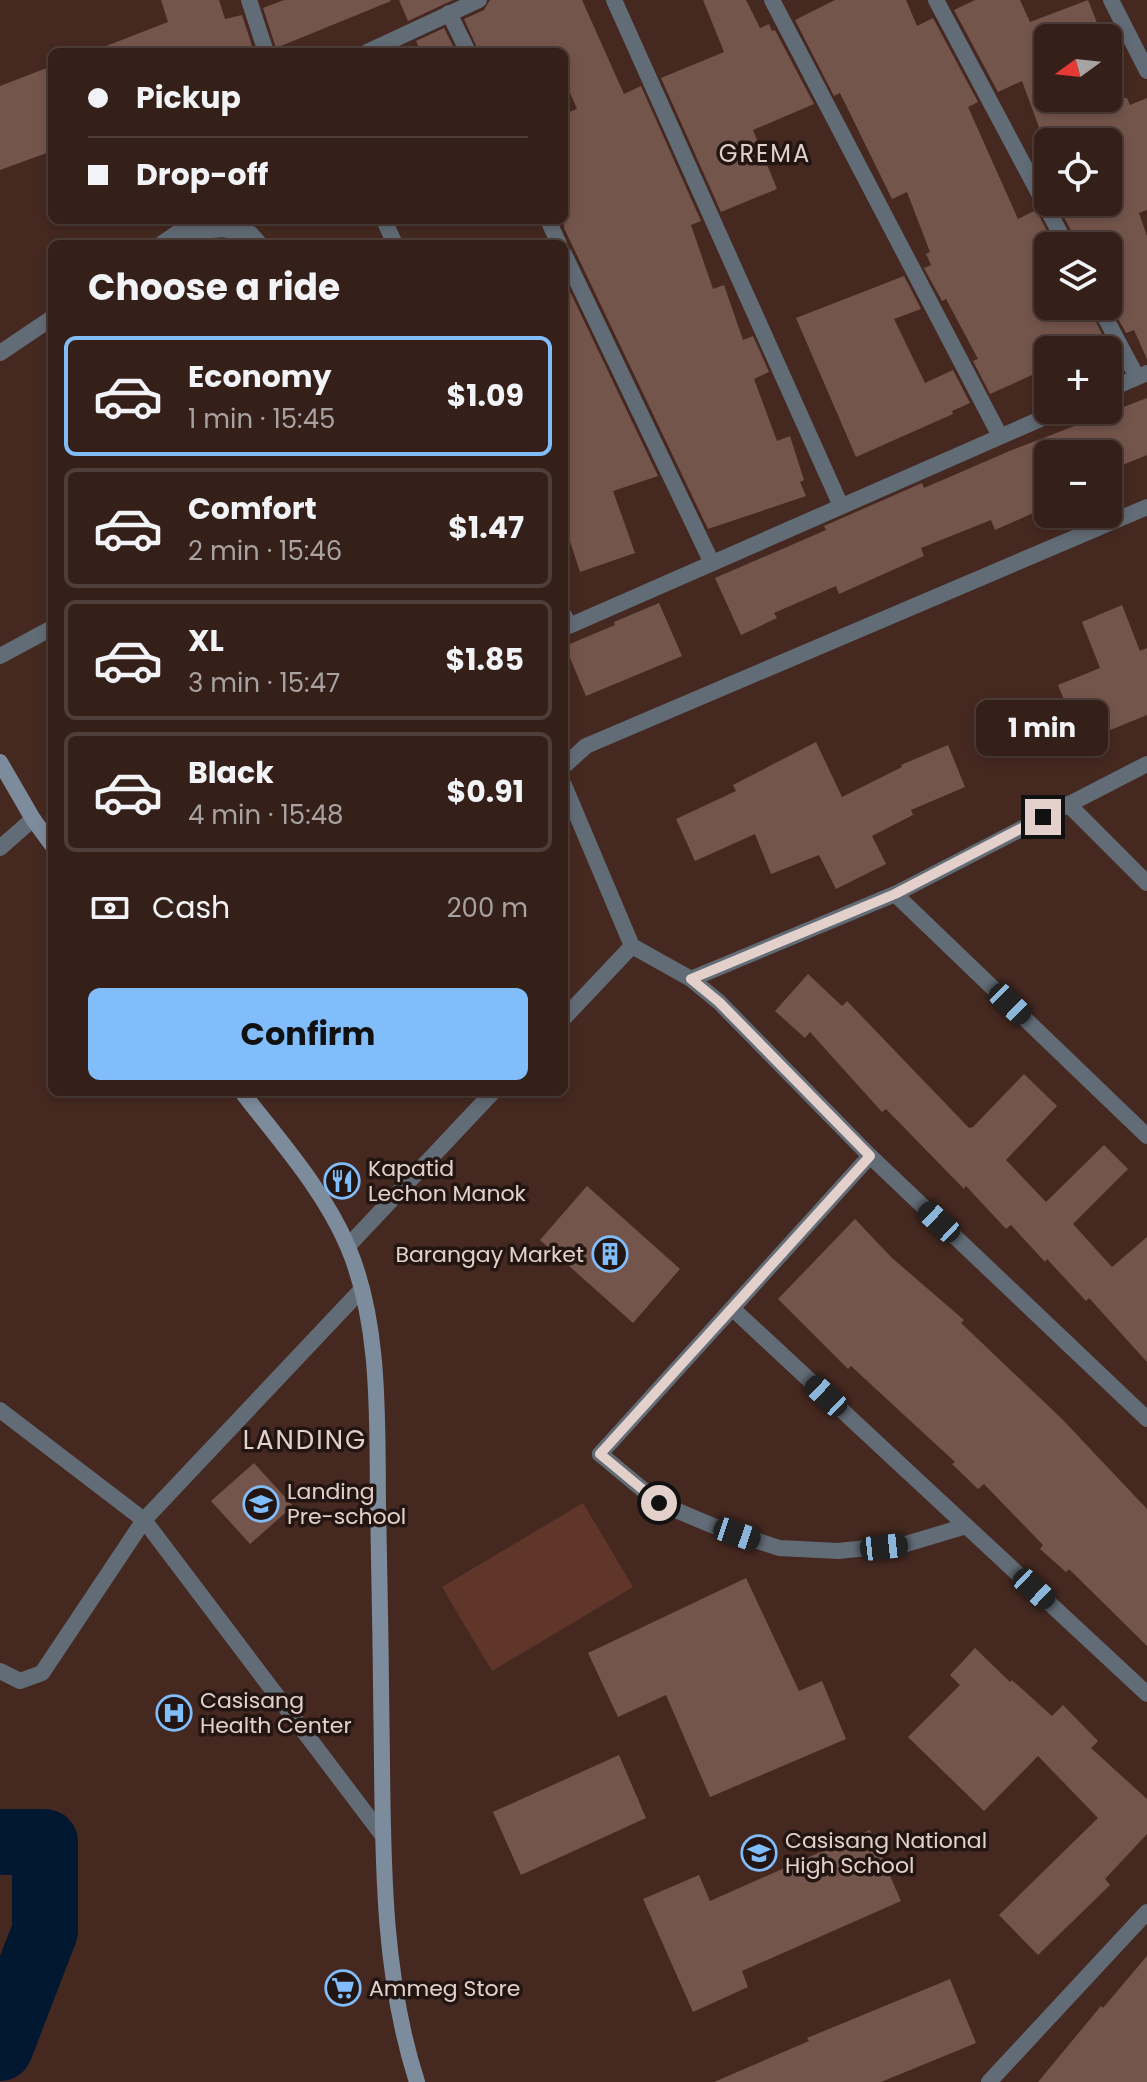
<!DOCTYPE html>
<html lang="en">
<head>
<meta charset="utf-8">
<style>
	body { margin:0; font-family:Poppins,sans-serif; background:#3f2c26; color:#f1f3f6; height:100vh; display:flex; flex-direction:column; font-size:30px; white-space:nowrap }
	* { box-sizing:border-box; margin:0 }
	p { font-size:26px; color:#a9a2a2 }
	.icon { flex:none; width:44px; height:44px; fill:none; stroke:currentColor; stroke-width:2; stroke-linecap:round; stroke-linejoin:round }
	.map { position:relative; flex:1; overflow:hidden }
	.panel { position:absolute; left:48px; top:240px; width:520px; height:856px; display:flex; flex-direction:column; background:#341f19; border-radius:12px; box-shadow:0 4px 12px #0003,0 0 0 2px #4e3d38 }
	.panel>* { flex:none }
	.guide { position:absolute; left:48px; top:48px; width:520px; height:176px; border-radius:12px; box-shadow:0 4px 12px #0003,0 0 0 2px #4e3d38; display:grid; align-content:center; height:176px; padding:0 40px; background:#341f19 }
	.needle { width:52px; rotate:255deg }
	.controls { position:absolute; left:1034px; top:24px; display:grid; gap:16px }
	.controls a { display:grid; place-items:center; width:88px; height:88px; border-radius:12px; background:#341f19; box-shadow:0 4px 12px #0003,0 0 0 2px #4e3d38; font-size:40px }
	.end { position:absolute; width:36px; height:36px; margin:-18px; border:10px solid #e3d0cb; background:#111; box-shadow:0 0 0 4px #111 }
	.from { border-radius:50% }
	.bubble { position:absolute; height:56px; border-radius:12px; background:#341f19; box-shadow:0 4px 12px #0003,0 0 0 2px #4e3d38; font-size:26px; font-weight:700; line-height:56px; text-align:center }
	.car { position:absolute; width:24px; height:48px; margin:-24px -12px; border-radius:10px; box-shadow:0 0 6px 2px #0007; background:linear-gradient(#222 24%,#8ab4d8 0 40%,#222 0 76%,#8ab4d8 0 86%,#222 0) }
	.guide b { display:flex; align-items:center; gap:28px; height:76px; font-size:30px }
	.guide b+b { border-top:2px solid #4e3d38 }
	.guide i { width:20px; height:20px; background:#f1f3f6 }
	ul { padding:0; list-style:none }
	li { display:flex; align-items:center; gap:24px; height:120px; margin:0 16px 12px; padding:0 24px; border:4px solid #4e3d38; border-radius:12px }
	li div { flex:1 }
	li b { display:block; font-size:30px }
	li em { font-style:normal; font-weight:700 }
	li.active { border-color:#80bdfa }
	li>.icon { width:72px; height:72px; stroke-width:1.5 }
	h2 { padding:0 40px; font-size:36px; line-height:96px }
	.pay { display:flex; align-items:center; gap:20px; height:88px; padding:0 40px; font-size:30px }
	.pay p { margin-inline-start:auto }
	.cta { display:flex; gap:16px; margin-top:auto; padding:16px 40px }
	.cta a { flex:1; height:92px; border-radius:12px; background:#80bdfa; color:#111; font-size:32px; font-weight:700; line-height:92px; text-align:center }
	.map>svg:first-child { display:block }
</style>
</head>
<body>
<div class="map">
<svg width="1147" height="2082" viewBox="0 0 1147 2082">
	<rect width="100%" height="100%" fill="#452921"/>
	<path fill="#61362a" d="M583,1503L633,1587L492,1671L442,1587Z"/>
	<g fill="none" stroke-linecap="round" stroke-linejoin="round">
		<path stroke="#011830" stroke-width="66" d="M0,1842H45V1931L0,2048"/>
	</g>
	<g fill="#74554c">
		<path d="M161,0H219L225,19L242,15L254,52H96V50L168,22Z"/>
		<path d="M284,0H390L391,1L276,48L263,8Z"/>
		<path d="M399,0H453L408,21Z"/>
		<path d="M490,0H582L624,94L641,86L701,221L691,225L713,289L724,285L743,340L753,336L769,372L754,379L777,441L790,436L804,480L800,482L806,496L708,529L564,228V114L577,109L564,79V52H479L464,19L484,10Z"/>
		<path d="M703,0H746L760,28L769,24L772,31L775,30L814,104L753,130L777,189L721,212L661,78L724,52Z"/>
		<path d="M835,0H906L917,26L933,18L978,102L968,107L1018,219L1036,210L1055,246H1048V306H1088L1105,340L1079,350H1048V368L990,394L973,361L978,359L946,299L942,301L924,268L931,265L926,254L930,252L907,192L892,199L840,93L834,96L795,20Z"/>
		<path d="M975,0H1020L1030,22L1088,0L1103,38H1048V98H1127L1130,105L1147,98V210L1139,213L1147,236V359L1134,330L1126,333L1111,306H1123L1108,267V246H1101L1096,232L1076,240L1056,202H1108V142H1053L1048,129V140L1044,141L1022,81L998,92L954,10Z"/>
		<path d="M444,28L456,52H421L416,41Z"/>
		<path d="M52,66V151L0,170V86Z"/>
		<path d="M904,276L921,309L894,319L925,383L953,370L970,403L952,411L953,414L856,457L796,318Z"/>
		<path d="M564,279L658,476L613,491L635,553L580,572L564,523Z"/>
		<path d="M1147,398V455L1108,471V454H1048V501L1037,505L1040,510L995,530L991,520L921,548L924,556L839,594L836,586L774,613L777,618L741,635L715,578L826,530L824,526L922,483L924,488L1012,450Z"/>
		<path d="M659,603L682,656L586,696L565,646L615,625L614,622Z"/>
		<path d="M1122,605L1140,651L1147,648V715L1081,742L1058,685L1100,668L1082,622Z"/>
		<path d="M816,742L842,797L902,767L901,765L948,745L965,787L911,810L913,815L872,836L886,864L836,889L819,855L771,874L755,834L695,861L676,819L736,791L733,785Z"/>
		<path d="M808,974L842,1006L847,1001L969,1128L973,1127L1024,1074L1057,1106L1006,1160L1046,1202L1104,1145L1128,1169L1073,1224L1112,1267L1147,1237V1362L1089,1298L1086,1301L1047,1259L1045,1262L1011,1225L1006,1229L966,1186L964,1189L886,1109L882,1112L810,1032L805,1038L775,1011Z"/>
		<path d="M587,1186L680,1269L633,1323L540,1240Z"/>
		<path d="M855,1219L892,1258L964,1320L961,1323L1062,1419L1147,1509V1646L1069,1569L1066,1572L1040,1549L1043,1545L984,1484L978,1489L952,1464L955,1462L851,1366L848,1369L778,1299Z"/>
		<path d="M254,1463L293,1506L250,1544L211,1501Z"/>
		<path d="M746,1578L799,1691L822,1681L846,1739L710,1797L666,1695L618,1717L588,1653Z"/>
		<path d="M975,1648L1010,1682L1012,1680L1052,1716L1063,1705L1098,1741L1091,1748L1147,1799V1834L1105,1879L1110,1885L1038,1955L999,1915L1098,1818L1038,1756L984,1811L908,1737L960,1685L950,1675Z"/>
		<path d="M619,1755L646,1818L521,1875L493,1812Z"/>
		<path d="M870,1830L901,1901L742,1971L748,1987L693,2012L643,1899L699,1875L710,1901Z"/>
		<path d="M1147,1956V2082H1038L1101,2006L1103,2008Z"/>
		<path d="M950,1979L976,2043L881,2082H714L809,2041L807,2038Z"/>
	</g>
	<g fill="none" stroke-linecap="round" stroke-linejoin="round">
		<g stroke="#626c76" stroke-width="16">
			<path d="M0,656L52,628"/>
			<path d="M600,1454L659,1503L716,1527L779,1548L838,1551L906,1544L966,1526"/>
		</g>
		<g stroke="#626c76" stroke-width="16">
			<path d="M249,0L266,52"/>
			<path d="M614,0L841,506"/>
			<path d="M772,0L1000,436"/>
			<path d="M936,0L1067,246"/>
			<path d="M1111,0L1147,71"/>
			<path d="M449,13L468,52"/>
			<path d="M367,52L479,0"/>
			<path d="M384,220L395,244"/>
			<path d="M548,220L559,244"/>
			<path d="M161,244L177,233L223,229L251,234L260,244"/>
			<path d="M564,254L712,563"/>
			<path d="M1099,306L1137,377"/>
			<path d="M0,353L52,318"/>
			<path d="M1108,390L1147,373"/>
			<path d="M564,615L569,626L1061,410"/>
			<path d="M564,766L586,746L1147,507"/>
			<path d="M564,785L632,946L691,979L719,1002L870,1156L1147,1419"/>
			<path d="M1068,804L1147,883"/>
			<path d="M0,848L33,819"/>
			<path d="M895,894L1147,1136"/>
			<path d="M691,979L895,894L1147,764"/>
			<path d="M564,1018L632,946"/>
			<path d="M348,1246L493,1092"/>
			<path d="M733,1309L1147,1694"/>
			<path d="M0,1410L144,1520L383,1836"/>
			<path d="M600,1454L870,1156"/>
			<path d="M0,1671L20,1681L42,1673L144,1520L362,1289"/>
			<path d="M989,2082L1147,1912"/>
		</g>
		<g stroke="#7d8c9d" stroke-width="16">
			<path d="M0,762L33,819L52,845"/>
			<path d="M242,1092C279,1140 324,1190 348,1247C381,1325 377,1420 378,1504C380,1591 381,1677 382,1764C383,1871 384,1980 417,2082"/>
		</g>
	</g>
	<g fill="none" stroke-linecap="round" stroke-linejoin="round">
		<path stroke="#e3d0cb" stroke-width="10" d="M659,1503L600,1454L870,1156L719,1002L691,979L895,894L1043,817"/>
	</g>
	<defs>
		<symbol id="restaurant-ring" viewBox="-11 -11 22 22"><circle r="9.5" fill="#231612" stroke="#80bdfa" stroke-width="1.5"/><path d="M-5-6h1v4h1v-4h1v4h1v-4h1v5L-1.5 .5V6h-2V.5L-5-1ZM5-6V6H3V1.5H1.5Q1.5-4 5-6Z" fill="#80bdfa"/></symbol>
		<symbol id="building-ring" viewBox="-11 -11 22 22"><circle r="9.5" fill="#231612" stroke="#80bdfa" stroke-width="1.5"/><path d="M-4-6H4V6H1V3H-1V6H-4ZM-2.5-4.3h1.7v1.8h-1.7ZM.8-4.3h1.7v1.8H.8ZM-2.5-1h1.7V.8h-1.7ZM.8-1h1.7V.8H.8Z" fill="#80bdfa"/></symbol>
		<symbol id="school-ring" viewBox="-11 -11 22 22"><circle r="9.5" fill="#231612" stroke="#80bdfa" stroke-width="1.5"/><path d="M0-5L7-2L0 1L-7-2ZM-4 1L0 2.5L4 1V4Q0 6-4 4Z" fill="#80bdfa"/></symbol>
		<symbol id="hospital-ring" viewBox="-11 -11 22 22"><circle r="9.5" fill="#231612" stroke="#80bdfa" stroke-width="1.5"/><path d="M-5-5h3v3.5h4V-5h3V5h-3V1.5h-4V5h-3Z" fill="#80bdfa"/></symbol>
		<symbol id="supermarket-ring" viewBox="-11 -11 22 22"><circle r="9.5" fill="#231612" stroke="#80bdfa" stroke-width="1.5"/><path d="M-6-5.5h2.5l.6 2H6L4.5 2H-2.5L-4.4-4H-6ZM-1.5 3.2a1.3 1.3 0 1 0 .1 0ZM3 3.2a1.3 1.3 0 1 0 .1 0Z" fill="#80bdfa"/></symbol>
	</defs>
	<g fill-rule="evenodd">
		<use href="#restaurant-ring" x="322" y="1161" width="40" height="40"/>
		<use href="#building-ring" x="590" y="1234" width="40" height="40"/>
		<use href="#school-ring" x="241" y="1484" width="40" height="40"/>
		<use href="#hospital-ring" x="154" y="1693" width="40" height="40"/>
		<use href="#school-ring" x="739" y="1833" width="40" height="40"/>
		<use href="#supermarket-ring" x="323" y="1968" width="40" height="40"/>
	</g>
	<g text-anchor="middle" stroke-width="7" stroke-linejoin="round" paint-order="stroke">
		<g font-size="22" fill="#e3d0cb" stroke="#231612" text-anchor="start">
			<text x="368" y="1176">Kapatid<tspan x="368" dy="25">Lechon Manok</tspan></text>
			<text x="584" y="1262" text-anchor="end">Barangay Market</text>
			<text x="287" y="1499">Landing<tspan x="287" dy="25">Pre-school</tspan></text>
			<text x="200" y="1708">Casisang<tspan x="200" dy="25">Health Center</tspan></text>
			<text x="785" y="1848">Casisang National<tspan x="785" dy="25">High School</tspan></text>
			<text x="369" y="1996">Ammeg Store</text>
		</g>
		<g font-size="24" letter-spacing="2" fill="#e3d0cb" stroke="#231612">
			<text x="765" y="162">GREMA</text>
		</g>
		<g font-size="26" letter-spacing="2" fill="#e3d0cb" stroke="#231612">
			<text x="305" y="1449">LANDING</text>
		</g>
	</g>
</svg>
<div class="controls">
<a><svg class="needle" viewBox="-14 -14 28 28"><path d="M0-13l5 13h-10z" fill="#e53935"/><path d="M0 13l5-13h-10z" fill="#a9a2a2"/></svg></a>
<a><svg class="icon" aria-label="locate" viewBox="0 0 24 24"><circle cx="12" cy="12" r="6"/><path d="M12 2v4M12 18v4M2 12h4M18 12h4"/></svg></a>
<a><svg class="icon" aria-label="layers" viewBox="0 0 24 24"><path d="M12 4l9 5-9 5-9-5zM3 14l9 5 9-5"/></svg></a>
<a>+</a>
<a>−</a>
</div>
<i class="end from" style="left:659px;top:1503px"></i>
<i class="end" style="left:1043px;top:817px"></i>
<div class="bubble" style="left:976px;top:700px;width:132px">1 min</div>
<i class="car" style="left:1010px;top:1004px;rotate:134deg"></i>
<i class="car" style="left:939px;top:1222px;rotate:313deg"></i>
<i class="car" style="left:826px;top:1396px;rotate:313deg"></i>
<i class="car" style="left:737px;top:1534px;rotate:109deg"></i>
<i class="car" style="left:884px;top:1547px;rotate:84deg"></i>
<i class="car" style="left:1034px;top:1589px;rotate:133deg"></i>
<div class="guide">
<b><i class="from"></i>Pickup</b>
<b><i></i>Drop-off</b>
</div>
<section class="panel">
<h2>Choose a ride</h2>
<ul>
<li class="active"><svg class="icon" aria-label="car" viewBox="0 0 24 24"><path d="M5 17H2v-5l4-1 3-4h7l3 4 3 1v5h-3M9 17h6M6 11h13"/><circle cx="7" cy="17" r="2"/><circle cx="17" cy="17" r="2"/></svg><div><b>Economy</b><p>1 min · 15:45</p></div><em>$1.09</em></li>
<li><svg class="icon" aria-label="car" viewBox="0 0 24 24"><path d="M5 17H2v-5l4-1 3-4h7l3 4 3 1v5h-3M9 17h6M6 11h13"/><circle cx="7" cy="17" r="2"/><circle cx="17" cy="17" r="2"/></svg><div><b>Comfort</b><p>2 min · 15:46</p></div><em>$1.47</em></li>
<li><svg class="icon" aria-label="car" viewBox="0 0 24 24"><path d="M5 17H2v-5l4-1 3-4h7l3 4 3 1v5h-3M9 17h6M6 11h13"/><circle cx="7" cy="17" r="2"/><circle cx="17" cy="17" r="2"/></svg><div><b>XL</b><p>3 min · 15:47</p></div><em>$1.85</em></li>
<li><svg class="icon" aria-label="car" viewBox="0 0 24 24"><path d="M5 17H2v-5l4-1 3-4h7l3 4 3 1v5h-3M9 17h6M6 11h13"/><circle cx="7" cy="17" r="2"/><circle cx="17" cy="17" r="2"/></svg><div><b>Black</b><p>4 min · 15:48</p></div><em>$0.91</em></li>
</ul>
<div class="pay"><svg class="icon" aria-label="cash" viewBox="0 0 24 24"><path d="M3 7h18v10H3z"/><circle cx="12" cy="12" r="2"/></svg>Cash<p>200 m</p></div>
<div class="cta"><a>Confirm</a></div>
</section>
</div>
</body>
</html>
